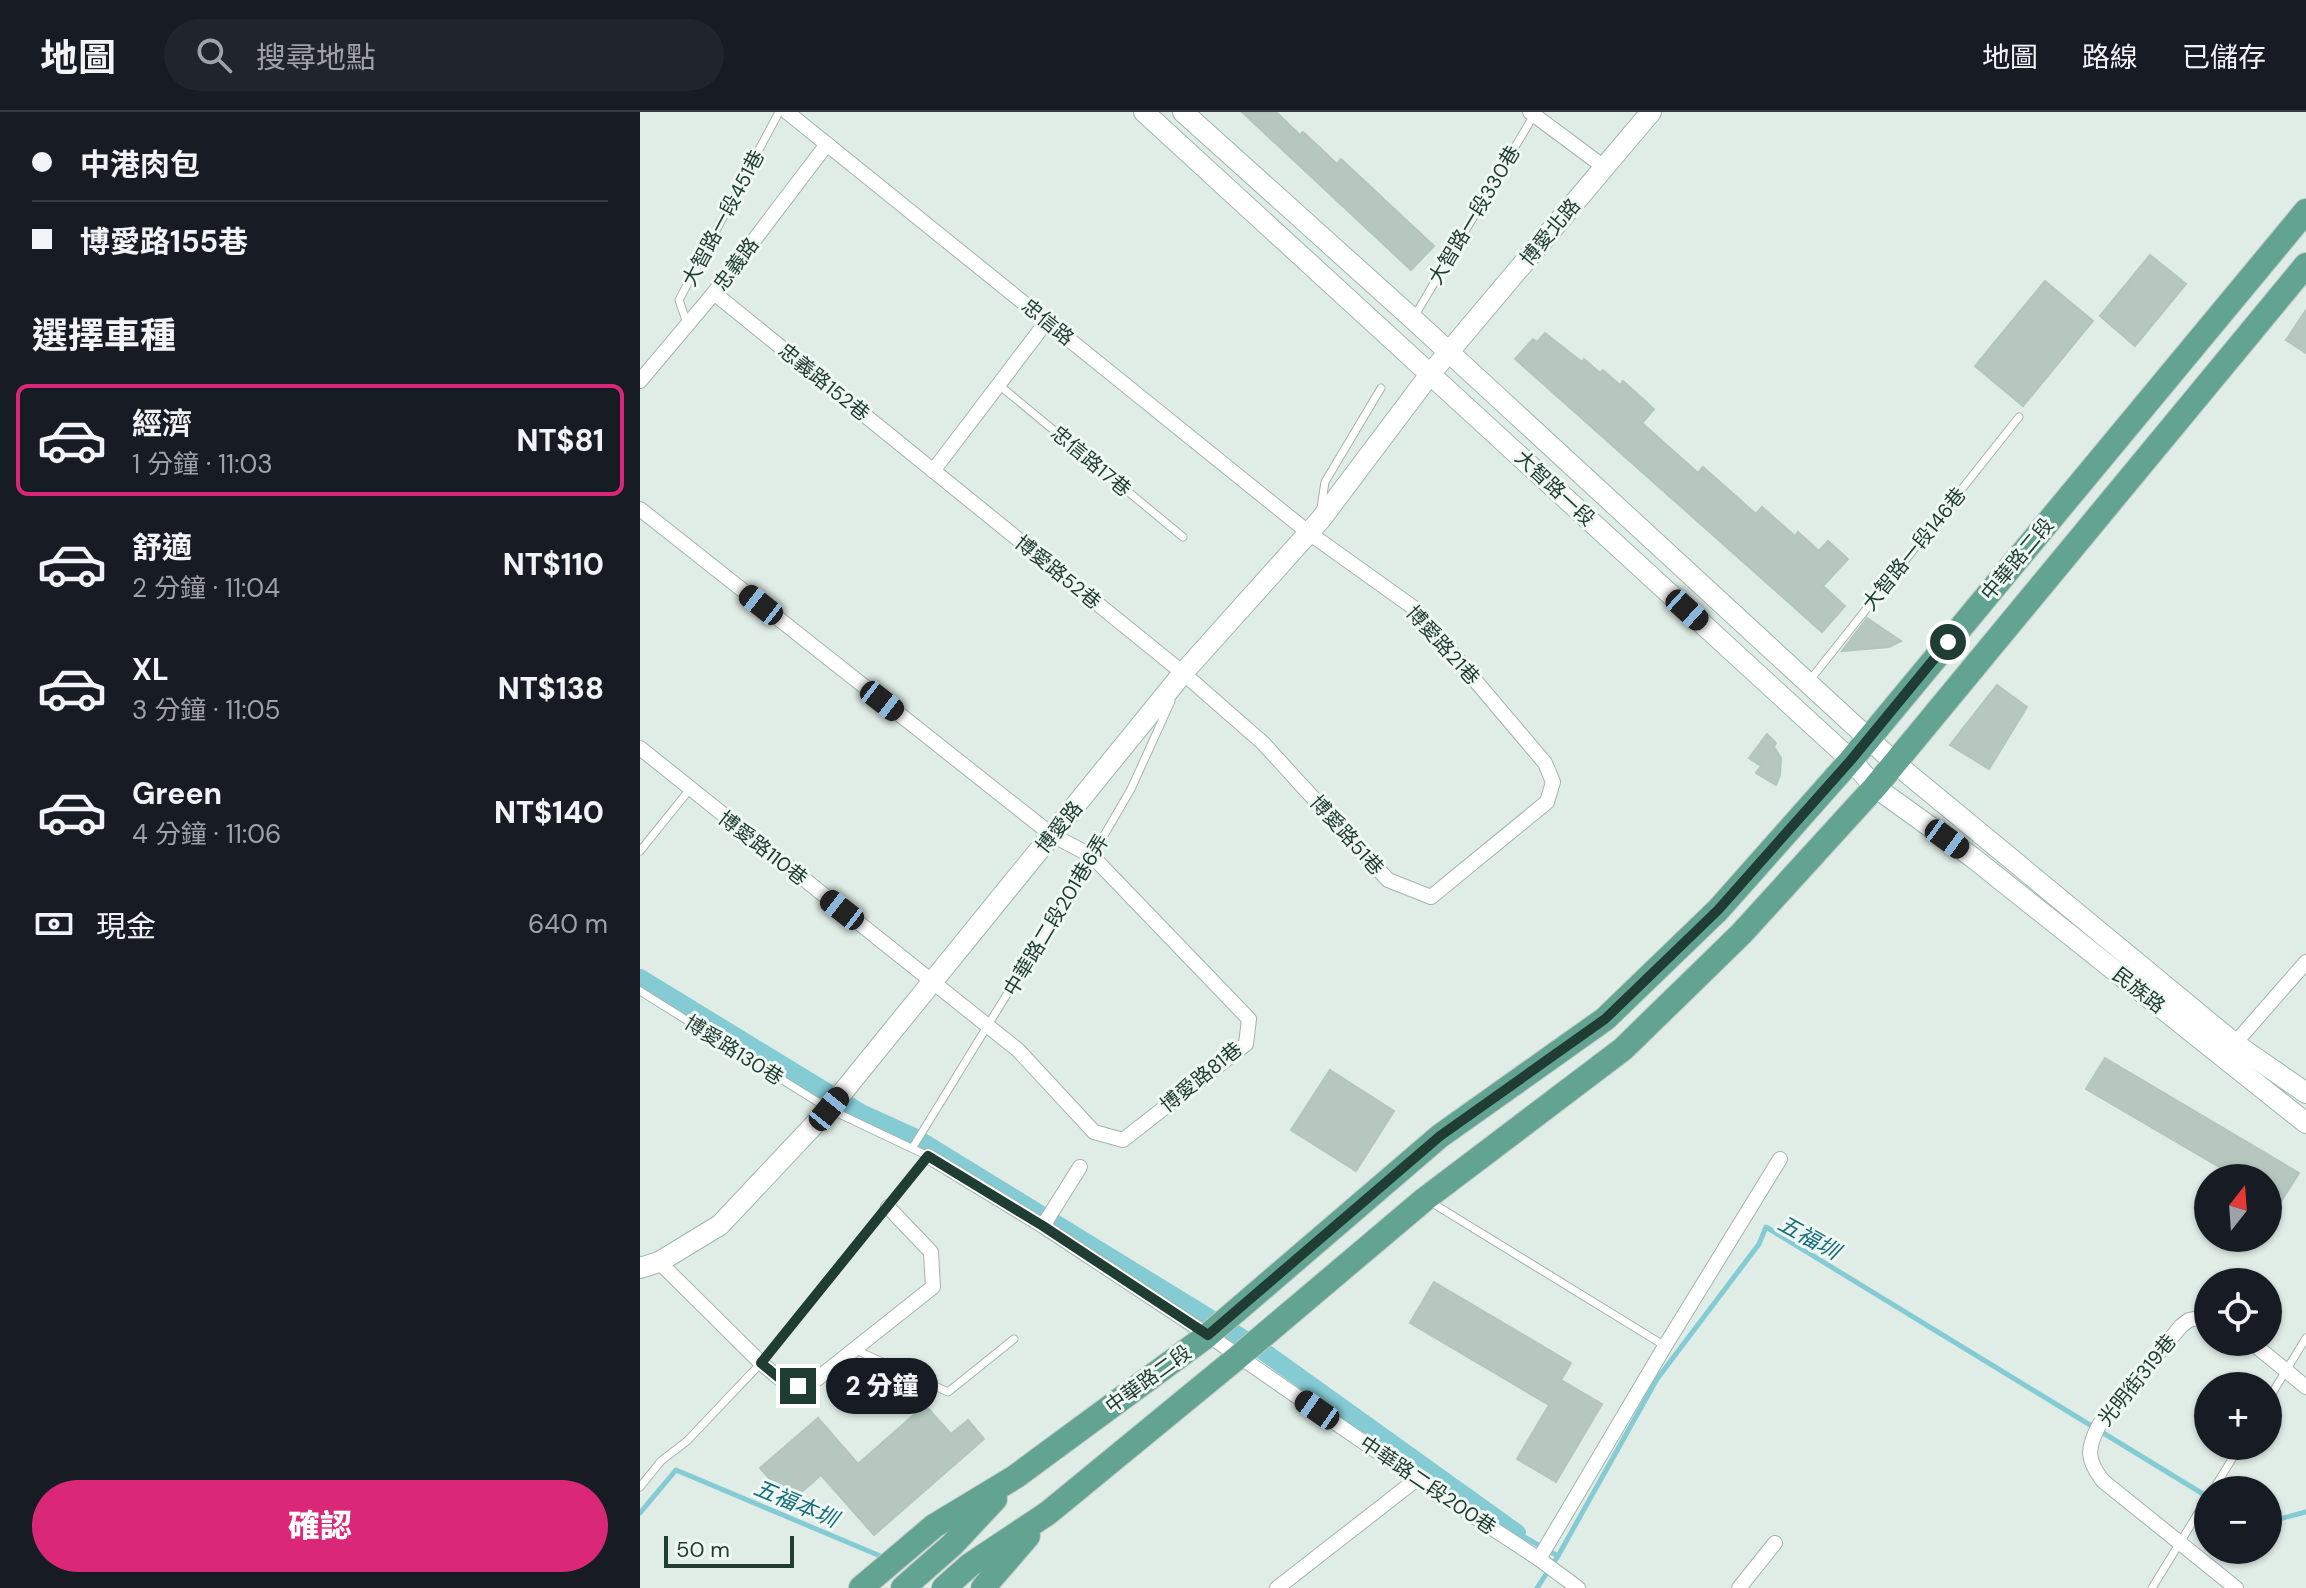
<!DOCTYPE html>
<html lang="zh-TW">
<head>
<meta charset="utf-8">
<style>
	body { margin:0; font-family:"DM Sans","Noto Sans TC",sans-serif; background:#20242c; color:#f1f3f6; height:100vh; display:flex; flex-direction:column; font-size:30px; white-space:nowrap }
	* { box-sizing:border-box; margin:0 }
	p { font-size:26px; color:#9ea1a6 }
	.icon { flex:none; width:44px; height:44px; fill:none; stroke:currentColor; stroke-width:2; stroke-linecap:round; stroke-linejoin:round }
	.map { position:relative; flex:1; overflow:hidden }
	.panel { display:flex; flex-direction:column; background:#171b24; width:640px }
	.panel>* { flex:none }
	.banner { display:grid; align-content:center; height:176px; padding:0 32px; background:#171b24 }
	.needle { width:52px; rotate:17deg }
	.tools { position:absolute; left:1554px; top:1052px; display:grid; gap:16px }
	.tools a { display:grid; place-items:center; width:88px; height:88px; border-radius:50%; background:#171b24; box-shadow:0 2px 6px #0004; font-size:40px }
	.scale { position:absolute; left:24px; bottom:20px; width:130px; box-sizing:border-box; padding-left:8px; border:4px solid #203d34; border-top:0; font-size:22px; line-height:28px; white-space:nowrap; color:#203d34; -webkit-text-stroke:6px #f0f8f4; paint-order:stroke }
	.end { position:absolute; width:36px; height:36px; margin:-18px; border:10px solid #203d34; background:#fff; box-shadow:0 0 0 4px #fff }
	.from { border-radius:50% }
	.bubble { position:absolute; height:56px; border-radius:28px; background:#171b24; box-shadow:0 2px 6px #0004; font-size:26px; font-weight:800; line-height:56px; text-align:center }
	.car { position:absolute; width:24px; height:48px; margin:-24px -12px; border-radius:10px; box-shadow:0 0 6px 2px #0007; background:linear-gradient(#222 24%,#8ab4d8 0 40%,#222 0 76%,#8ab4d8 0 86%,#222 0) }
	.banner b { display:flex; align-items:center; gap:28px; height:76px; font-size:30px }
	.banner b+b { border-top:2px solid #363941 }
	.banner i { width:20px; height:20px; background:#f1f3f6 }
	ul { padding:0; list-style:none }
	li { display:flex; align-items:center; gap:24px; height:112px; margin:0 16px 12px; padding:0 16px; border:4px solid transparent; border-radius:12px }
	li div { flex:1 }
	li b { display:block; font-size:30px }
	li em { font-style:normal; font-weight:800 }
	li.selected { border-color:#db2777 }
	li>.icon { width:72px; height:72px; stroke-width:1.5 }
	h2 { padding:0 32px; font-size:36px; line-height:96px }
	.pay { display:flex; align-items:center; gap:20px; height:88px; padding:0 32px; font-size:30px }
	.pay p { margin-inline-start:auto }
	.action { display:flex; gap:16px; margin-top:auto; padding:16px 32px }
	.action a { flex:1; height:92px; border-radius:48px; background:#db2777; color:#fff; font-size:32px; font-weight:800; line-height:92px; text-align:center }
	header { display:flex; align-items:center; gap:48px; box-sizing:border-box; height:112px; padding:0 40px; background:#171b24; border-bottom:2px solid #363941 }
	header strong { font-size:38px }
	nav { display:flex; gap:44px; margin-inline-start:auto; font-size:28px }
	.search { width:560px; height:72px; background:#20242c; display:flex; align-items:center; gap:20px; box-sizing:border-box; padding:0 28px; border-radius:44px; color:#9ea1a6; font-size:30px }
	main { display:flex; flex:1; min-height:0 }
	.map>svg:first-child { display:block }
</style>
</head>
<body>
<header>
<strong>地圖</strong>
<div class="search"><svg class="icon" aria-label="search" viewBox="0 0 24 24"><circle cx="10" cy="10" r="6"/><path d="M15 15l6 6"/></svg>搜尋地點</div>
<nav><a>地圖</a><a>路線</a><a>已儲存</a></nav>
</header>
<main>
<section class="panel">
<div class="banner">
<b><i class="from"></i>中港肉包</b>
<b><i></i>博愛路155巷</b>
</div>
<h2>選擇車種</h2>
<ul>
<li class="selected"><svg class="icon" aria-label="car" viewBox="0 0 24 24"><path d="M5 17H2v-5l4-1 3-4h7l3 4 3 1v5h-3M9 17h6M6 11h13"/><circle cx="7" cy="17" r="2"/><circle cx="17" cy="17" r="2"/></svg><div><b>經濟</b><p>1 分鐘 · 11:03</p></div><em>NT$81</em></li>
<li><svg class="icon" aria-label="car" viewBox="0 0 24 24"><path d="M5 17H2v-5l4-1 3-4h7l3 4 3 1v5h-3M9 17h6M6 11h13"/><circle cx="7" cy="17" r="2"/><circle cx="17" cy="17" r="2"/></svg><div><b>舒適</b><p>2 分鐘 · 11:04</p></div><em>NT$110</em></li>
<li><svg class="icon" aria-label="car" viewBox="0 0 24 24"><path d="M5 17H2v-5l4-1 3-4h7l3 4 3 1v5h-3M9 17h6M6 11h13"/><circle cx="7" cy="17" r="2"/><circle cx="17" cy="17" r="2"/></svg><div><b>XL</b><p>3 分鐘 · 11:05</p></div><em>NT$138</em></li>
<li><svg class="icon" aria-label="car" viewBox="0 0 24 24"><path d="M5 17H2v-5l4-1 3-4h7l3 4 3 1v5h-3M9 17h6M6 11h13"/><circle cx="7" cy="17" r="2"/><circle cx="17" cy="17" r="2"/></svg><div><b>Green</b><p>4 分鐘 · 11:06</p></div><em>NT$140</em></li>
</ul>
<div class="pay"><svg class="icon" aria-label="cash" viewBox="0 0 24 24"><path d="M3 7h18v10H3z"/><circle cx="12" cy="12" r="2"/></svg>現金<p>640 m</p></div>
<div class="action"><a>確認</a></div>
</section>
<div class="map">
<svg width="1666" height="1476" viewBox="0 0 1666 1476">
	<rect width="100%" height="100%" fill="#e0ece6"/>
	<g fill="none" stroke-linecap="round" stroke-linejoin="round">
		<g stroke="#84cbd4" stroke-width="5">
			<path d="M0,1401L36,1358L245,1446"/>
			<path d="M1628,1410L1666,1400"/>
			<path d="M877,1421L918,1444L1017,1267L1119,1132L1126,1115L1568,1385"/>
			<path d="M897,1476L918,1444"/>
		</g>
		<path stroke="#84cbd4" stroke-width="18" d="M0,866L221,1001L276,1026L620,1237L877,1421"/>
	</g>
	<g fill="#b5c7bf" stroke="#b2c6bd" stroke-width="2">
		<path d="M602,0H636L660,23L663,20L697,52L701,47L794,134L771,158Z"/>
		<path d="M1510,143L1546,172L1495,234L1460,204Z"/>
		<path d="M1405,169L1453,209L1383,294L1335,254Z"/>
		<path d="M1666,198V241L1646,228Z"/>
		<path d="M905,221L942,250L944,247L960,261L963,258L980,273L983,269L1014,297L1002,311L1058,361L1063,355L1116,402L1122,395L1155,424L1158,420L1179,439L1188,429L1208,447L1183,474L1205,494L1182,520L875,247L893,227L897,230Z"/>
		<path d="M1227,506L1261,529L1249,535L1202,539Z"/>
		<path d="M1357,573L1387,595L1349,657L1310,633Z"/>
		<path d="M1127,622L1136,631L1134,635L1141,646L1140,663L1136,673L1116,661L1121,654L1109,646Z"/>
		<path d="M1465,946L1659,1061L1640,1091L1628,1084V1066H1598L1446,977Z"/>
		<path d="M690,958L754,999L716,1059L651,1018Z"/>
		<path d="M794,1170L931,1251L921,1268L962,1292L916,1370L877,1347L909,1293L770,1211Z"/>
		<path d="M285,1293L311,1322L328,1308L344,1327L234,1423L181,1363L150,1390L120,1356L178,1306L218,1352Z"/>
	</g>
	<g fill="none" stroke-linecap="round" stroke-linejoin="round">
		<defs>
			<g id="lane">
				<path d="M774,205L894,3"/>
				<path d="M47,211L39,188L139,0"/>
				<path d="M359,273L543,425"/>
				<path d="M681,396L685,370L741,276"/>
				<path d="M1170,568L1379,305"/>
				<path d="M0,739L50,677"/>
				<path d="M0,879L189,997L288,1044L121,1251L47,1329L21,1349L0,1375"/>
				<path d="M273,1035L452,744L491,677L531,589"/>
				<path d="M789,1089L1025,1234"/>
				<path d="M216,1238L308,1280L374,1227"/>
				<path d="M1628,1288L1666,1226"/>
				<path d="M1573,1378L1600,1334"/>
				<path d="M1512,1476L1568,1385"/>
			</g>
			<g id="street">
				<path d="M890,0L964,55"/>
				<path d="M74,181L543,561L623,631L748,768L791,785L907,690L913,670L905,651L774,496L669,421L147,0"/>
				<path d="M0,269L74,181L187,32"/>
				<path d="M293,359L407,209"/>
				<path d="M0,397L412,723L452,744L609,907L606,932L483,1028L454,1020L378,938L0,636"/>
				<path d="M1589,938L1666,850"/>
				<path d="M288,1044L403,1114L568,1223L777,1367L899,1447L938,1476"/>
				<path d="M403,1114L440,1055"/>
				<path d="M19,1150L121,1251L144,1270L158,1274L177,1267L293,1175L291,1140L248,1095"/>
				<path d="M1568,1204L1549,1208L1541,1214L1459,1313C1447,1337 1446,1347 1463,1369L1596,1476"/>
				<path d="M1611,1230L1666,1275"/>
				<path d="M899,1447L1025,1234L1140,1047"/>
				<path d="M637,1476L777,1367"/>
				<path d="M1099,1476L1135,1431"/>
			</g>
			<g id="secondary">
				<path d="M504,0L1211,648L1235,675L1332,745L1666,1011"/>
				<path d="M543,0L773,207L1255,651L1594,931L1666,981"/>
				<path d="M0,1156L19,1150L80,1113L189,997L543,561L681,407L791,261L1011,0"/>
			</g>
			<g id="primary">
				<path d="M221,1476L294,1414L375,1365L568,1223L800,1024L965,907L1078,798L1211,648L1666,99"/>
				<path d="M263,1476L312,1433L355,1387"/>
				<path d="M304,1476L330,1453L408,1401L598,1245L785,1087L983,937L1101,822L1235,675L1666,153"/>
				<path d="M343,1476L388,1424"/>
			</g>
		</defs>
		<use href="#lane" stroke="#a3b4ad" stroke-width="9"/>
		<use href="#street" stroke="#a3b4ad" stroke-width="16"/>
		<use href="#secondary" stroke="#9eb8ae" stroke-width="22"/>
		<use href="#primary" stroke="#c1c9c6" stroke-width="26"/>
		<use href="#lane" stroke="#fff" stroke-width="7"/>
		<use href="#street" stroke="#fff" stroke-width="14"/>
		<use href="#secondary" stroke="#fff" stroke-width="20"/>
		<use href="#primary" stroke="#62a491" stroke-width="24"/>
	</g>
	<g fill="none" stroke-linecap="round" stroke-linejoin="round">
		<path stroke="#203d34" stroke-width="10" d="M158,1274L144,1270L121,1251L288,1044L403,1114L568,1223L800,1024L965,907L1078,798L1211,648L1308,530"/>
	</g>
	<g text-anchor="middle" stroke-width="6" stroke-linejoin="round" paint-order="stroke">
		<g font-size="20" fill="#203d34" stroke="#f0f8f4">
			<text transform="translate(834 103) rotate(-59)" y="7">大智路一段330巷</text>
			<text transform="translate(83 106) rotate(-62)" y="7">大智路一段451巷</text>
			<text transform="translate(910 120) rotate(-50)" y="7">博愛北路</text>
			<text transform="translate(96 152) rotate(-53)" y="7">忠義路</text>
			<text transform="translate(408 210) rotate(39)" y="7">忠信路</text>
			<text transform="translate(184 270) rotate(39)" y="7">忠義路152巷</text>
			<text transform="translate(451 349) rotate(40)" y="7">忠信路17巷</text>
			<text transform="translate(915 376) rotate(43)" y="7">大智路一段</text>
			<text transform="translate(1274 437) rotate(-51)" y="7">大智路一段146巷</text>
			<text transform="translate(1377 447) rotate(-50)" y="7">中華路二段</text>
			<text transform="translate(418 460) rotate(39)" y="7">博愛路52巷</text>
			<text transform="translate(803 533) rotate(48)" y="7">博愛路21巷</text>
			<text transform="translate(419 715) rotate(-51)" y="7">博愛路</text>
			<text transform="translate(707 723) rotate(48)" y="7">博愛路51巷</text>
			<text transform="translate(123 736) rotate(38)" y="7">博愛路110巷</text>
			<text transform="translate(416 803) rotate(-59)" y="7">中華路二段201巷6弄</text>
			<text transform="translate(1499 878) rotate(38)" y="7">民族路</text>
			<text transform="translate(94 938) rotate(32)" y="7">博愛路130巷</text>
			<text transform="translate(561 965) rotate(-39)" y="7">博愛路81巷</text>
			<text transform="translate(508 1267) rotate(-36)" y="7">中華路二段</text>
			<text transform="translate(1497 1268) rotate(-51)" y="7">光明街319巷</text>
			<text transform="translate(788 1373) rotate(34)" y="7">中華路二段200巷</text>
		</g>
		<g font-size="22" font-style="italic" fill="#176e7c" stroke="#f0f8f4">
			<text transform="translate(1169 1125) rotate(29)" y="8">五福圳</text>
			<text transform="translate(156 1391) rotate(23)" y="8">五福本圳</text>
		</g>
	</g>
</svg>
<div class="tools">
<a><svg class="needle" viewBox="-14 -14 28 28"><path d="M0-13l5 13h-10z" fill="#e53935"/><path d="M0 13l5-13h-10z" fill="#9ea1a6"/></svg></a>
<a><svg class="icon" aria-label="locate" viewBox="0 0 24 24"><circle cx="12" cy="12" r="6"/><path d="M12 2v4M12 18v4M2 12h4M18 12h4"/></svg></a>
<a>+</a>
<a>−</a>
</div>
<div class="scale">50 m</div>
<i class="end from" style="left:1308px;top:530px"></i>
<i class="end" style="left:158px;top:1274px"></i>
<div class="bubble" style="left:186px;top:1246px;width:112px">2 分鐘</div>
<i class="car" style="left:121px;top:493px;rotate:308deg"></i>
<i class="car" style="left:1047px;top:498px;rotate:132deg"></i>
<i class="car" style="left:242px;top:589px;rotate:128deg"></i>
<i class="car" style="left:1307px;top:727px;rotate:126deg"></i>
<i class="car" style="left:202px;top:798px;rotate:308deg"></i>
<i class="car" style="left:189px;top:997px;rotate:39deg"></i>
<i class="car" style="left:677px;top:1298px;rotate:305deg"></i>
</div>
</main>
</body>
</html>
